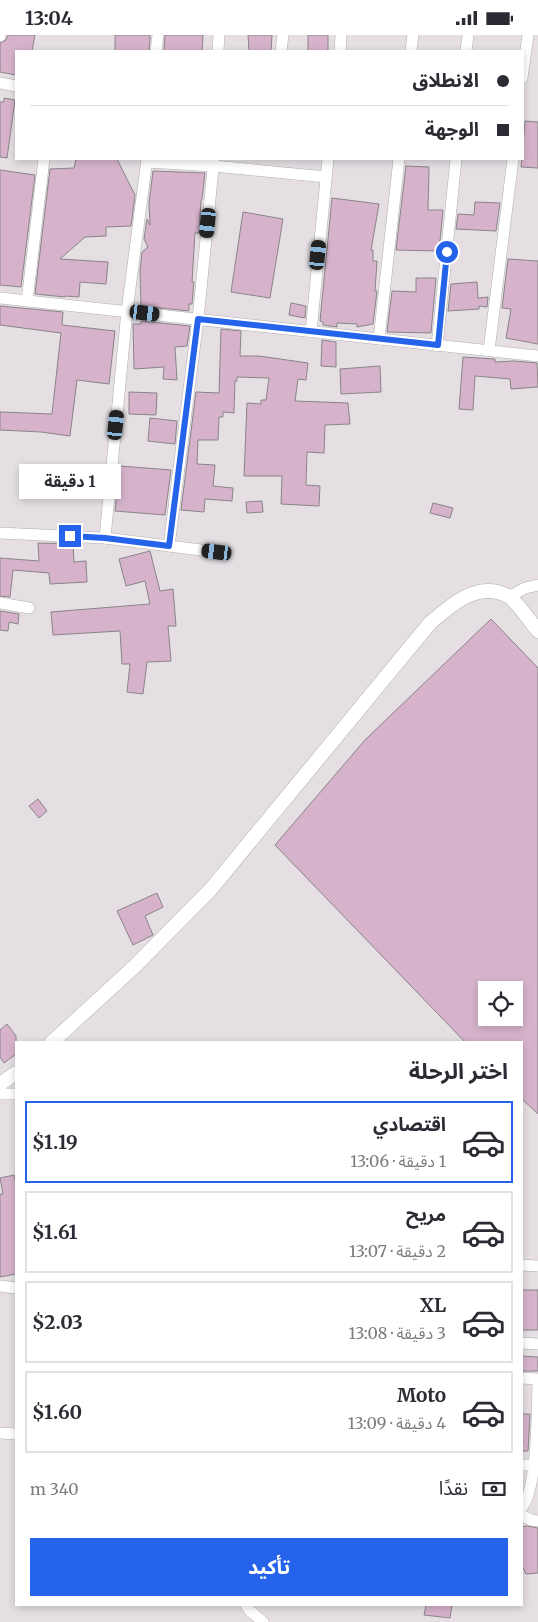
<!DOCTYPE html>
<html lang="ar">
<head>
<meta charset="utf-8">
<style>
	body { margin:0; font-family:Merriweather,"Noto Sans Arabic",serif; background:#f7f7f7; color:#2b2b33; direction:rtl; height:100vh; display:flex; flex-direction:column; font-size:19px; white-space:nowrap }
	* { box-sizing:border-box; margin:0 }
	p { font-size:16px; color:#7c7c81 }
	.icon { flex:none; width:28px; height:28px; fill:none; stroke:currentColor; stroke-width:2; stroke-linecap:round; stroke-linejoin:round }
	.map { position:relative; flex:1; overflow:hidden; direction:ltr }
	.panel { position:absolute; left:15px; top:1006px; width:508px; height:565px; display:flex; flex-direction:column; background:#fff; border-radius:0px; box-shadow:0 2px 8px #0003; direction:rtl }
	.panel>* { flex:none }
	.hud { position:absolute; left:15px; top:15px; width:509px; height:110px; border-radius:0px; box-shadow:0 2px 8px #0003; direction:rtl; display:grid; align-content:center; height:110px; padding:0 15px; background:#fff }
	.buttons { position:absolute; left:478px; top:946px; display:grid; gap:10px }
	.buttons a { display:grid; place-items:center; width:45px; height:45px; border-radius:0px; background:#fff; box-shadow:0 2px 8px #0003; font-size:25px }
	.end { position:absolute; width:22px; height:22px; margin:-11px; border:6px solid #2563eb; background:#fff; box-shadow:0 0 0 2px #fff }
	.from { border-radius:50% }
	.bubble { position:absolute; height:35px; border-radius:0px; background:#fff; box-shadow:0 2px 8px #0003; font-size:16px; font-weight:700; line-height:35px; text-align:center; direction:rtl }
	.car { position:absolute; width:15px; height:30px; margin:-15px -8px; border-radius:6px; box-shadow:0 0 4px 1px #0007; background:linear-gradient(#222 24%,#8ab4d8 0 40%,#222 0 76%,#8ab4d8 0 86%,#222 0) }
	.hud b { display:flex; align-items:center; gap:18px; height:48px; font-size:19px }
	.hud b+b { border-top:1px solid #e1e1e2 }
	.hud i { width:12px; height:12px; background:#2b2b33 }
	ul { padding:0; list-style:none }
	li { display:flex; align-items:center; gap:15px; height:82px; margin:0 10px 8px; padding:0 5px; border:2px solid #e1e1e2; border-radius:0px }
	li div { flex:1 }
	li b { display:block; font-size:19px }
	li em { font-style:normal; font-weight:700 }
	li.on { border-color:#2563eb }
	li>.icon { width:45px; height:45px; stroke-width:1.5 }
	h2 { padding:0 15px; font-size:22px; line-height:60px }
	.pay { display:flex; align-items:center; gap:12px; height:55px; padding:0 15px; font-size:19px }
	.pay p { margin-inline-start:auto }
	.primary-button { display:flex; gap:10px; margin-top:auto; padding:10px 15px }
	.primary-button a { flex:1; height:58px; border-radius:0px; background:#2563eb; color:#fff; font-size:20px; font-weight:700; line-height:58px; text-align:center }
	.status { display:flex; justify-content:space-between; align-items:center; height:35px; padding:0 25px; background:#fff; direction:ltr }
	.status svg { height:14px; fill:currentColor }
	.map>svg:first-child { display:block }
</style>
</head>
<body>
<div class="status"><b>13:04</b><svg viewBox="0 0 49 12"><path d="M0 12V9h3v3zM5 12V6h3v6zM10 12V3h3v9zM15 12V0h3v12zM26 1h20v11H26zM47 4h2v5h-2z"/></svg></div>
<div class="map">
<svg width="538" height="1587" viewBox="0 0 538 1587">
	<rect width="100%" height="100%" fill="#e5dfe4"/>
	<g fill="#d6b3cb" stroke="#898487" fill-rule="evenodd">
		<path d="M8,0H35L32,16H16V40L0,37V8L6,5Z"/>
		<path d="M115,0H150L149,16H115Z"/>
		<path d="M165,0H203L202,16H164Z"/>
		<path d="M248,0H272L271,16H249Z"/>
		<rect x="308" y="0" width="20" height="16"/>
		<path d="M4,63L15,65L7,123L0,122V67H4Z"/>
		<path d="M525,86L538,87V133L521,132Z"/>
		<path d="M76,124H117L135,160L131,191L106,192V201L85,202L60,224L108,227L106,249L80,247L79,262L65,261V262L35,259L50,134L74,133Z"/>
		<path d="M406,131L429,132L428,175H443L439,216L396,215Z"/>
		<path d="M0,135L35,140L21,252L0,250Z"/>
		<path d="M153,136L205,138L202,164L201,166L199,198H195L192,247H194L192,269H189V276L141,271L140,236L142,217L148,212L144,204L147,184L150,190L149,168Z"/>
		<path d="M332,163L379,169L371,215H373V226H377L375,256H377L373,289L357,292V289L337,288V292L323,290V287L320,286Z"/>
		<path d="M475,167L500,168L496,196L456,194L458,179L474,180Z"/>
		<path d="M243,177L283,184L270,263L231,257Z"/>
		<path d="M508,224L538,226V309L506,303L511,274L502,273Z"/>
		<path d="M416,243H436L431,298L387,297L392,256L416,257Z"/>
		<path d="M477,247L478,263L488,262L487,272L479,271V274L448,276L451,249Z"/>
		<path d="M291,268L306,271L305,283L289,280Z"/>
		<path d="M0,271L63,277L62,290L115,296L109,349L77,345L70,401L41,397L0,395V377L52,379L61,298L0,290Z"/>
		<path d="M141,286L190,291L187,311L175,312L177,345L163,344L164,332L134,334L133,289H141Z"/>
		<path d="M221,294L241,296L240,321H259L308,328L306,345L298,344L295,366L348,368L350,389L325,390L324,418L307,417L306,450L320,451L319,471L281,469L282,441H244L247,368L261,369V365H266L269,343L237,342V346H235L234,378L223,377V382H219L218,405H198L197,429L215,430L213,451L233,453L232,466L205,464L204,477L181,475L196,357L219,358Z"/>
		<path d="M322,305L336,307V332L321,331Z"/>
		<path d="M463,322L495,324V327L514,326L537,328L538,352L511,354L510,344L475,341L473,375L459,374Z"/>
		<path d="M380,331L381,357L341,359L340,334Z"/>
		<path d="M129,357L157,358L156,380L129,379Z"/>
		<path d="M150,383L177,386L175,409L148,406Z"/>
		<path d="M120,431L171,435L165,480L115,476Z"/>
		<path d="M262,466L263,477L247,478L246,467Z"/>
		<path d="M433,468L453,473L450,483L430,478Z"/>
		<path d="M38,508L73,509L74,527L86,526L87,547L50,549L49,538L13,535L10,562L0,561V523L39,526Z"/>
		<path d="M150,516L160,556L173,554L176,591H168L171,626L147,627L143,659L127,657L130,629H122L120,596L53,600L51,577L150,569L145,546L126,551L119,524Z"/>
		<path d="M0,576L19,579L18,589L9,587L8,596L0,595Z"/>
		<path d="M491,584L538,633V1079L521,1063V1008H466L275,810L365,705ZM486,955H514V982H486Z"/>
		<path d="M38,764L47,776L39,783L29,771Z"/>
		<path d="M157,858L163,872L145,881L153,900L133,910L117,876Z"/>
		<path d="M7,989L16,1001V1019L4,1028L0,1022V995Z"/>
		<path d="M14,1140L16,1149V1239L0,1242V1159H3L0,1143Z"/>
		<rect x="521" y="1255" width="17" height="40"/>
		<path d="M521,1321L538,1322V1336H521Z"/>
		<path d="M521,1379H530L528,1416H521Z"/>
		<path d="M527,1491L538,1493V1538L526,1539L521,1529V1492Z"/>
		<path d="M426,1570H452L450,1583L424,1580Z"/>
	</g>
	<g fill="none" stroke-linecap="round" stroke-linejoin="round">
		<defs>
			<g id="minor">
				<path d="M0,1V0"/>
				<path d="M156,16L158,0"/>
				<path d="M218,16L219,0"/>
				<path d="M281,16L283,0"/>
				<path d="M340,16L341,0"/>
				<path d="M411,16L413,0"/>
				<path d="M466,16L468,0"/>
				<path d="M522,43L528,0"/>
				<path d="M0,48L16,51"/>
				<path d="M147,127L214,131L326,142"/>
				<path d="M0,263L538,321"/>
				<path d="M27,266L44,124"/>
				<path d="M311,297L328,124"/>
				<path d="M379,304L399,124"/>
				<path d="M437,311L456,124"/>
				<path d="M489,315L513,124"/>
				<path d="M0,498L105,503L217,517"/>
				<path d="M105,503L127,276L147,124"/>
				<path d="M169,511L198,284L214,124"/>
				<path d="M509,562L525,553L538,550"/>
				<path d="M0,568L29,573"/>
				<path d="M0,1059H16"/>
				<path d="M521,1230L538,1231"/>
				<path d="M0,1251L16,1253"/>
				<path d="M521,1308L538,1309"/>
				<path d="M521,1343L538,1344"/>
				<path d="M0,1398L16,1399"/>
				<path d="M521,1430H534"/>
				<path d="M521,1473C538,1455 537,1376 538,1348"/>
				<path d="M521,1480L531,1485L538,1486"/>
				<path d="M246,1570L249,1575L263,1587"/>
			</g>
			<g id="tertiary">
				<path d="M51,1008L135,931L211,854L430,588C451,570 478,545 508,561C516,565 531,588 538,596"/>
				<path d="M0,1049L16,1038"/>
			</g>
		</defs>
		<use href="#minor" stroke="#b2adb1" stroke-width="12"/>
		<use href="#tertiary" stroke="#b2adb1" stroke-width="15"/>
		<use href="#minor" stroke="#fff" stroke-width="11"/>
		<use href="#tertiary" stroke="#fff" stroke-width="14"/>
	</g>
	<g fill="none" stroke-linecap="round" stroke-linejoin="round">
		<path stroke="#2563eb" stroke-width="6" d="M70,501L105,503L169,511L198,284L438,310L447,217"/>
	</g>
</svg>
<div class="buttons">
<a><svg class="icon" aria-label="locate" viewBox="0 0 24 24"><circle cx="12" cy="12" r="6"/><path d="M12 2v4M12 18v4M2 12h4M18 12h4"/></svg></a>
</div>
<i class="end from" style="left:447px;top:217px"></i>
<i class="end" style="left:70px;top:501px"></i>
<div class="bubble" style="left:19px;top:429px;width:102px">1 دقيقة</div>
<i class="car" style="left:208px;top:188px;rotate:186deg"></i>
<i class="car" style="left:318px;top:220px;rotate:6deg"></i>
<i class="car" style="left:145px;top:278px;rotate:97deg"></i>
<i class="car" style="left:116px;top:390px;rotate:6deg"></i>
<i class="car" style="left:217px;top:517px;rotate:277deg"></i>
<div class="hud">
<b><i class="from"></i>الانطلاق</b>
<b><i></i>الوجهة</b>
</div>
<section class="panel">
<h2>اختر الرحلة</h2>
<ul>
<li class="on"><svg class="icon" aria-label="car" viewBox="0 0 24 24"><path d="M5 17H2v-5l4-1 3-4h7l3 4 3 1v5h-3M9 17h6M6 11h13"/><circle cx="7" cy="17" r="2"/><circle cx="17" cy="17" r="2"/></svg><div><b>اقتصادي</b><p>1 دقيقة · 13:06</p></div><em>$1.19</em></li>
<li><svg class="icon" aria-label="car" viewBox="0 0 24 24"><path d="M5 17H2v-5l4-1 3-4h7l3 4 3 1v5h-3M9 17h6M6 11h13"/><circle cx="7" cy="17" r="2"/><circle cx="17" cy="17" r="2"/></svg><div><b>مريح</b><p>2 دقيقة · 13:07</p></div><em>$1.61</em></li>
<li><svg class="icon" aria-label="car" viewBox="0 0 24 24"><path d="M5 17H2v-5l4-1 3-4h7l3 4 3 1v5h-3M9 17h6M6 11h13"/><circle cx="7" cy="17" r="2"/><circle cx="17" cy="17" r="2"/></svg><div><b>XL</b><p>3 دقيقة · 13:08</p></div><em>$2.03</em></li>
<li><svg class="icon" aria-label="car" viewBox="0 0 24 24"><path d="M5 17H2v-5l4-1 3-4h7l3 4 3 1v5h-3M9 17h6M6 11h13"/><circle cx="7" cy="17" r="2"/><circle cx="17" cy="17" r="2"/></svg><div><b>Moto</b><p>4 دقيقة · 13:09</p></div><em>$1.60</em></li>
</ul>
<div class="pay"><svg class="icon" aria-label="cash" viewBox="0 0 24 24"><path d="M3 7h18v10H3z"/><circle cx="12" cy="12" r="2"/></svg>نقدًا<p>340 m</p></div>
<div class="primary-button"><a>تأكيد</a></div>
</section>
</div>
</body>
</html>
